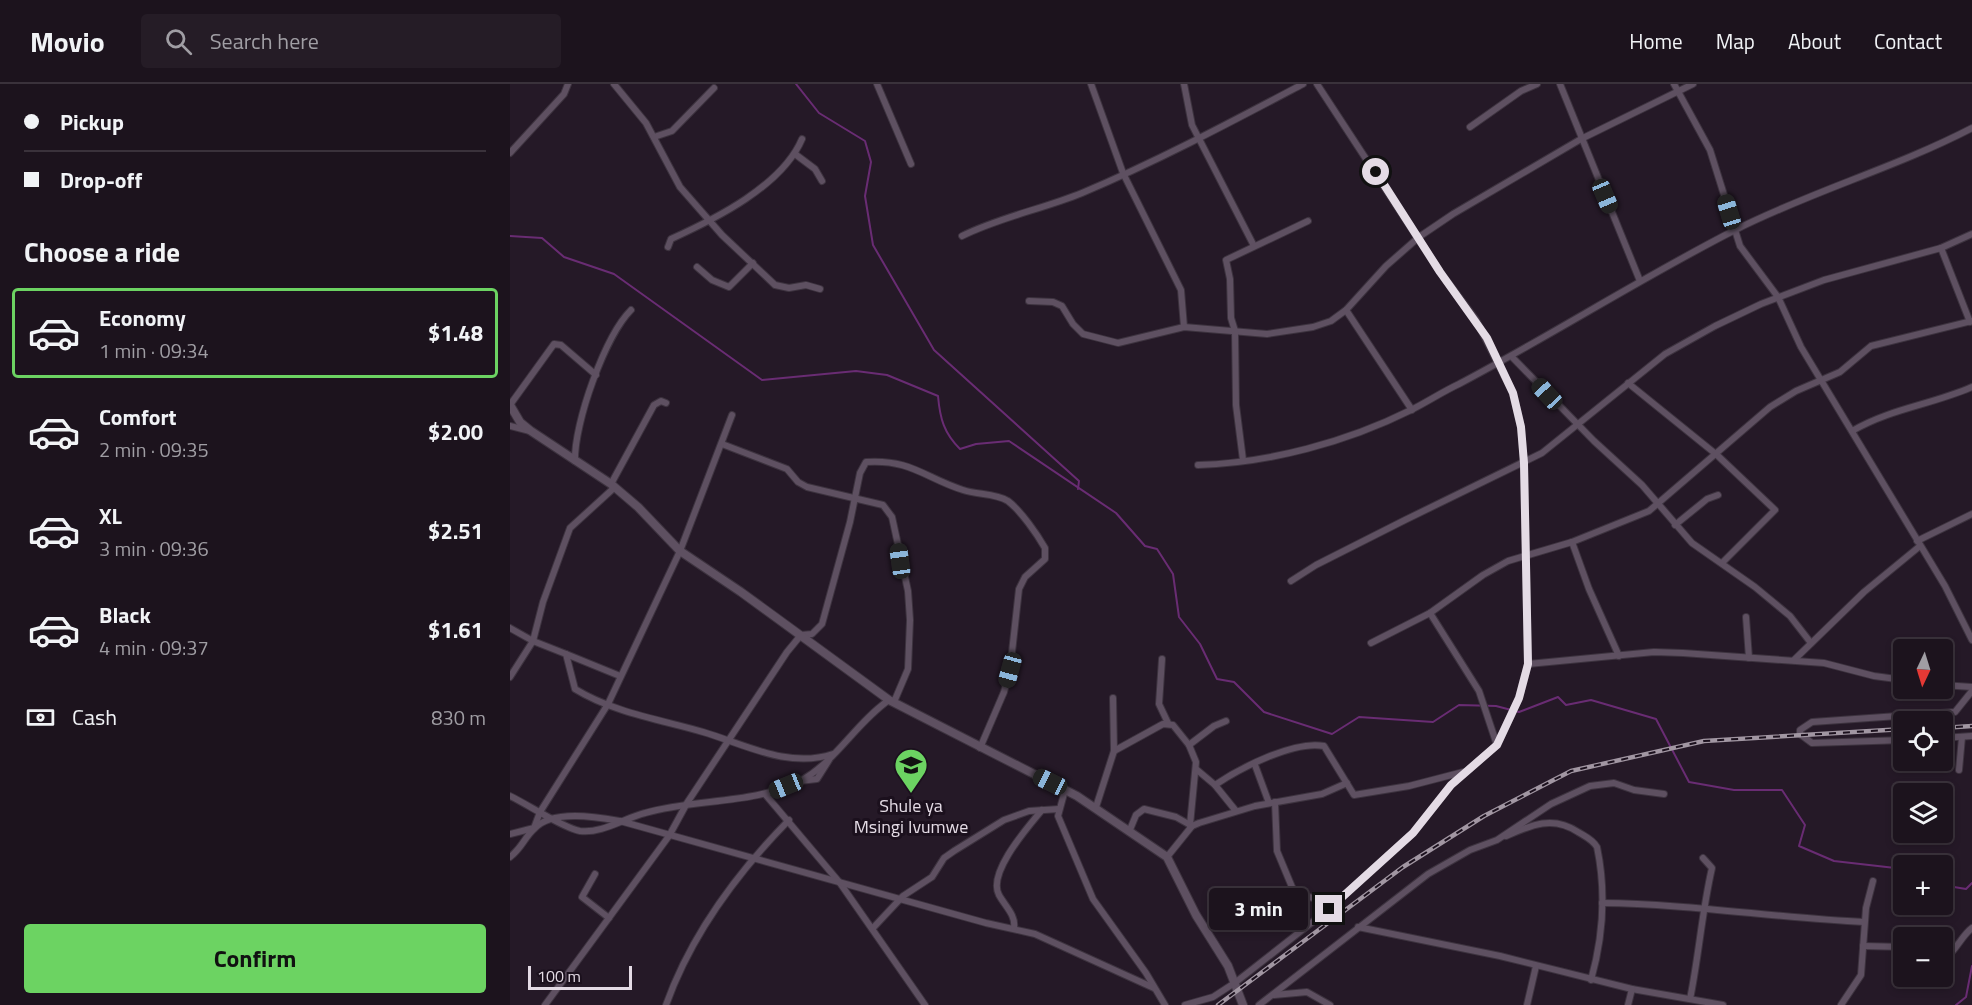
<!DOCTYPE html>
<html lang="en">
<head>
<meta charset="utf-8">
<style>
	body { margin:0; font-family:"Titillium Web",sans-serif; background:#251c26; color:#f1f3f6; height:100vh; display:flex; flex-direction:column; font-size:22px; white-space:nowrap }
	* { box-sizing:border-box; margin:0 }
	p { font-size:20px; color:#a09ea4 }
	.icon { flex:none; width:33px; height:33px; fill:none; stroke:currentColor; stroke-width:2; stroke-linecap:round; stroke-linejoin:round }
	.map { position:relative; flex:1; overflow:hidden }
	.sheet { display:flex; flex-direction:column; background:#1c131d; width:510px }
	.sheet>* { flex:none }
	.top-card { display:grid; align-content:center; height:132px; padding:0 24px; background:#1c131d }
	.needle { width:39px; rotate:184deg }
	.fabs { position:absolute; left:1383px; top:555px; display:grid; gap:12px }
	.fabs a { display:grid; place-items:center; width:60px; height:60px; border-radius:6px; background:#1c131d; box-shadow:0 3px 9px #0003,0 0 0 2px #3a323b; font-size:30px }
	.scale { position:absolute; left:18px; bottom:15px; width:104px; box-sizing:border-box; padding-left:6px; border:3px solid #e4dbe5; border-top:0; font-size:16px; line-height:21px; white-space:nowrap; color:#e4dbe5; -webkit-text-stroke:4px #1b101d; paint-order:stroke }
	.end { position:absolute; width:27px; height:27px; margin:-14px; border:8px solid #e4dbe5; background:#111; box-shadow:0 0 0 3px #111 }
	.from { border-radius:50% }
	.bubble { position:absolute; height:42px; border-radius:6px; background:#1c131d; box-shadow:0 3px 9px #0003,0 0 0 2px #3a323b; font-size:20px; font-weight:700; line-height:42px; text-align:center }
	.car { position:absolute; width:18px; height:36px; margin:-18px -9px; border-radius:8px; box-shadow:0 0 4px 2px #0007; background:linear-gradient(#222 24%,#8ab4d8 0 40%,#222 0 76%,#8ab4d8 0 86%,#222 0) }
	.top-card b { display:flex; align-items:center; gap:21px; height:57px; font-size:22px }
	.top-card b+b { border-top:2px solid #3a323b }
	.top-card i { width:15px; height:15px; background:#f1f3f6 }
	ul { padding:0; list-style:none }
	li { display:flex; align-items:center; gap:18px; height:90px; margin:0 12px 9px; padding:0 12px; border:3px solid transparent; border-radius:6px }
	li div { flex:1 }
	li b { display:block; font-size:22px }
	li em { font-style:normal; font-weight:700 }
	li.current { border-color:#6cd362 }
	li>.icon { width:54px; height:54px; stroke-width:1.5 }
	h2 { padding:0 24px; font-size:27px; line-height:72px }
	.pay { display:flex; align-items:center; gap:15px; height:66px; padding:0 24px; font-size:22px }
	.pay p { margin-inline-start:auto }
	.button { display:flex; gap:12px; margin-top:auto; padding:12px 24px }
	.button a { flex:1; height:69px; border-radius:6px; background:#6cd362; color:#111; font-size:24px; font-weight:700; line-height:69px; text-align:center }
	header { display:flex; align-items:center; gap:36px; box-sizing:border-box; height:84px; padding:0 30px; background:#1c131d; border-bottom:2px solid #3a323b }
	header strong { font-size:28px }
	nav { display:flex; gap:33px; margin-inline-start:auto; font-size:21px }
	.search { width:420px; height:54px; background:#251c26; display:flex; align-items:center; gap:15px; box-sizing:border-box; padding:0 21px; border-radius:6px; color:#a09ea4; font-size:22px }
	main { display:flex; flex:1; min-height:0 }
	.map>svg:first-child { display:block }
</style>
</head>
<body>
<header>
<strong>Movio</strong>
<div class="search"><svg class="icon" aria-label="search" viewBox="0 0 24 24"><circle cx="10" cy="10" r="6"/><path d="M15 15l6 6"/></svg>Search here</div>
<nav><a>Home</a><a>Map</a><a>About</a><a>Contact</a></nav>
</header>
<main>
<section class="sheet">
<div class="top-card">
<b><i class="from"></i>Pickup</b>
<b><i></i>Drop-off</b>
</div>
<h2>Choose a ride</h2>
<ul>
<li class="current"><svg class="icon" aria-label="car" viewBox="0 0 24 24"><path d="M5 17H2v-5l4-1 3-4h7l3 4 3 1v5h-3M9 17h6M6 11h13"/><circle cx="7" cy="17" r="2"/><circle cx="17" cy="17" r="2"/></svg><div><b>Economy</b><p>1 min · 09:34</p></div><em>$1.48</em></li>
<li><svg class="icon" aria-label="car" viewBox="0 0 24 24"><path d="M5 17H2v-5l4-1 3-4h7l3 4 3 1v5h-3M9 17h6M6 11h13"/><circle cx="7" cy="17" r="2"/><circle cx="17" cy="17" r="2"/></svg><div><b>Comfort</b><p>2 min · 09:35</p></div><em>$2.00</em></li>
<li><svg class="icon" aria-label="car" viewBox="0 0 24 24"><path d="M5 17H2v-5l4-1 3-4h7l3 4 3 1v5h-3M9 17h6M6 11h13"/><circle cx="7" cy="17" r="2"/><circle cx="17" cy="17" r="2"/></svg><div><b>XL</b><p>3 min · 09:36</p></div><em>$2.51</em></li>
<li><svg class="icon" aria-label="car" viewBox="0 0 24 24"><path d="M5 17H2v-5l4-1 3-4h7l3 4 3 1v5h-3M9 17h6M6 11h13"/><circle cx="7" cy="17" r="2"/><circle cx="17" cy="17" r="2"/></svg><div><b>Black</b><p>4 min · 09:37</p></div><em>$1.61</em></li>
</ul>
<div class="pay"><svg class="icon" aria-label="cash" viewBox="0 0 24 24"><path d="M3 7h18v10H3z"/><circle cx="12" cy="12" r="2"/></svg>Cash<p>830 m</p></div>
<div class="button"><a>Confirm</a></div>
</section>
<div class="map">
<svg width="1462" height="921" viewBox="0 0 1462 921">
	<rect width="100%" height="100%" fill="#251927"/>
	<g fill="none" stroke-linecap="round" stroke-linejoin="round">
		<g stroke="#692c73" stroke-width="2">
			<path d="M286,0L309,29L355,57L361,78L355,112L363,161L424,266L569,397L568,405"/>
			<path d="M0,152L32,154L54,173L104,190L252,296L346,287L377,291L428,312C430,335 434,349 450,365L466,360L499,357L606,429L635,462L647,465L663,490L669,533L690,560L707,595L724,598L754,628L822,650L849,633L923,638L949,621L986,622L1009,628L1048,613L1056,621L1081,616L1146,635L1179,698L1224,706H1272L1295,741L1289,762L1324,777L1394,785"/>
			<path d="M1432,801L1456,805L1462,799"/>
			<path d="M1446,921L1456,913L1462,882"/>
		</g>
		<defs>
			<g id="minor">
				<path d="M104,0L136,39L170,103L212,151L265,201L279,204L296,201L310,205"/>
				<path d="M367,0L401,80"/>
				<path d="M581,0L613,89L671,206L674,243"/>
				<path d="M674,0L682,41L744,162"/>
				<path d="M1050,0L1130,197"/>
				<path d="M1164,0L1200,66L1230,162L1268,213L1291,263L1435,502L1462,556"/>
				<path d="M960,43L1011,7L1027,0"/>
				<path d="M144,53L162,47L204,4"/>
				<path d="M0,69L54,10L58,0"/>
				<path d="M285,70L305,85L312,97"/>
				<path d="M452,152C490,133 533,125 572,109C648,77 721,38 793,0"/>
				<path d="M158,163L161,155C205,135 272,102 292,55"/>
				<path d="M1431,164L1460,238"/>
				<path d="M187,183L202,196L219,203L243,179"/>
				<path d="M519,217L543,218L552,222L563,240L573,250L608,259L674,243L757,250L803,243L821,237L836,226L876,182L909,153L943,130L1071,55L1183,0"/>
				<path d="M836,226L902,326"/>
				<path d="M1002,273L1084,357L1132,401L1182,459L1245,503L1280,532L1301,559"/>
				<path d="M1118,299L1207,371L1265,426L1212,479"/>
				<path d="M0,321L44,260L51,261L86,291"/>
				<path d="M0,342L20,347"/>
				<path d="M1342,347C1382,324 1421,321 1462,303"/>
				<path d="M212,360L277,385L288,398L297,403L373,421L382,433L398,507L400,536L398,585L384,618"/>
				<path d="M733,376L726,321L725,247L721,234L720,195L716,176L798,137"/>
				<path d="M65,377C64,339 95,252 121,226"/>
				<path d="M688,381C759,379 837,358 901,326C917,318 932,308 949,300C1042,251 1131,194 1225,146C1302,107 1385,84 1462,44"/>
				<path d="M101,400L144,321L151,317L156,319"/>
				<path d="M1165,441L1197,415L1208,411"/>
				<path d="M1407,457L1462,430"/>
				<path d="M1062,458L1079,505L1109,572"/>
				<path d="M781,497L806,481L895,436L1032,369L1155,270L1205,242L1251,220L1314,196L1431,164L1462,150"/>
				<path d="M920,529L969,607L987,661"/>
				<path d="M1236,533L1239,574"/>
				<path d="M0,544L23,557L56,570L65,605C102,628 151,636 193,648C234,660 278,685 323,670"/>
				<path d="M861,559L920,529L973,491L998,477L1062,458L1139,427L1260,323L1286,307L1330,288L1361,262L1462,237"/>
				<path d="M56,570L110,592"/>
				<path d="M652,575L649,620L658,639"/>
				<path d="M1284,576L1354,508L1410,462"/>
				<path d="M1018,580L1144,568L1173,569L1314,579L1364,592L1394,596"/>
				<path d="M0,593L23,557L33,518L60,444L105,403"/>
				<path d="M1432,601L1462,603"/>
				<path d="M1432,654L1462,652"/>
				<path d="M1394,656L1302,659L1290,650V646L1302,638L1445,628L1462,607"/>
				<path d="M679,661L704,642L716,637"/>
				<path d="M604,667L653,640L663,641L679,661L686,678L680,741"/>
				<path d="M745,681L759,719"/>
				<path d="M686,685L705,701L726,727"/>
				<path d="M1449,686L1452,653"/>
				<path d="M290,697L307,695L319,676"/>
				<path d="M705,701C730,684 785,656 814,662L844,711L899,702L953,688"/>
				<path d="M555,706L548,732L583,815L636,889L655,921"/>
				<path d="M255,710L330,799L415,921"/>
				<path d="M0,712C17,720 53,744 70,747C91,750 115,734 135,729C186,714 244,721 292,696C326,677 346,639 379,616"/>
				<path d="M765,718L767,767L782,803L786,809L806,815L813,830"/>
				<path d="M586,723L604,667L603,614"/>
				<path d="M619,748L626,731L634,725L666,733L682,742"/>
				<path d="M0,750L24,744L30,728L98,620L170,467L222,331"/>
				<path d="M996,752C1021,741 1043,731 1068,748C1076,753 1082,755 1087,763C1096,806 1093,853 1081,896"/>
				<path d="M0,773C12,764 14,754 24,745C42,725 87,733 110,737L476,839L525,850L644,904"/>
				<path d="M657,773L682,742L689,739L745,722L812,710L837,699"/>
				<path d="M85,790L72,813L99,834"/>
				<path d="M1092,819C1180,820 1267,834 1354,838"/>
				<path d="M848,843L990,872L1122,905L1213,921"/>
				<path d="M363,844L393,812L422,793L434,774L444,767L494,736L519,727L549,725"/>
				<path d="M504,844C506,831 495,822 489,811C477,789 518,743 532,726"/>
				<path d="M1353,862L1394,863"/>
				<path d="M1432,875C1445,870 1451,852 1462,844"/>
				<path d="M764,911L797,908L820,921"/>
				<path d="M1180,915C1189,871 1192,827 1202,784L1193,774"/>
				<path d="M35,921L159,752L177,719L277,568L291,551L302,550L312,540L340,438L350,389L356,378C401,375 415,394 453,406C467,411 485,409 498,417C511,427 527,450 535,464V475L515,493L509,505L500,586L494,608L470,664"/>
				<path d="M156,921C181,851 227,789 279,736"/>
				<path d="M675,921L703,913L726,898L819,825L903,749L941,701L987,661L1009,614L1018,580L1014,379L1011,343L1003,309L966,236L930,188L807,0"/>
				<path d="M749,921L918,790L960,766L987,756L1041,720L1080,702L1104,699L1124,706L1154,710"/>
				<path d="M1017,921L1026,882"/>
				<path d="M1118,921L1122,905"/>
				<path d="M1331,921L1351,891L1356,824L1363,797"/>
			</g>
			<path id="tertiary" d="M0,321L10,338L21,347L101,400L128,423L170,467L231,508L379,616L567,712L657,773L686,831L718,882L733,921"/>
		</defs>
		<use href="#minor" stroke="#3d333f" stroke-width="8"/>
		<use href="#tertiary" stroke="#3d333f" stroke-width="10"/>
		<use href="#minor" stroke="#5e5061" stroke-width="6"/>
		<use href="#tertiary" stroke="#5e5061" stroke-width="8"/>
		<defs>
			<g id="rail">
				<path d="M1432,644L1462,642"/>
				<path d="M708,921L893,783L974,732L1061,687L1194,657L1394,645"/>
			</g>
		</defs>
		<use href="#rail" stroke="#a196a2" stroke-width="4.5"/>
		<use href="#rail" stroke="#1b101d" stroke-width="2" stroke-dasharray="7" stroke-linecap="butt"/>
	</g>
	<g fill="none" stroke-linecap="round" stroke-linejoin="round">
		<path stroke="#e4dbe5" stroke-width="8" d="M819,825L903,749L941,701L987,661L1009,614L1018,580L1014,379L1011,343L1003,309L977,254L930,188L866,88"/>
	</g>
	<defs>
		<symbol id="school-pin" viewBox="-11 -11 22 30"><path d="M0 17L-7.5 6A9.5 9.5 0 1 1 7.5 6Z" fill="#6cd362" stroke="#1b101d"/><path d="M0-5L7-2L0 1L-7-2ZM-4 1L0 2.5L4 1V4Q0 6-4 4Z" fill="#111"/></symbol>
	</defs>
	<g fill-rule="evenodd">
		<use href="#school-pin" x="382" y="662" width="38" height="52"/>
	</g>
	<g text-anchor="middle" stroke-width="6" stroke-linejoin="round" paint-order="stroke">
		<g font-size="18" fill="#e4dbe5" stroke="#1b101d">
			<text x="401" y="728">Shule ya<tspan x="401" dy="21">Msingi Ivumwe</tspan></text>
		</g>
	</g>
</svg>
<div class="fabs">
<a><svg class="needle" viewBox="-14 -14 28 28"><path d="M0-13l5 13h-10z" fill="#e53935"/><path d="M0 13l5-13h-10z" fill="#a09ea4"/></svg></a>
<a><svg class="icon" aria-label="locate" viewBox="0 0 24 24"><circle cx="12" cy="12" r="6"/><path d="M12 2v4M12 18v4M2 12h4M18 12h4"/></svg></a>
<a><svg class="icon" aria-label="layers" viewBox="0 0 24 24"><path d="M12 4l9 5-9 5-9-5zM3 14l9 5 9-5"/></svg></a>
<a>+</a>
<a>−</a>
</div>
<div class="scale">100 m</div>
<i class="end from" style="left:866px;top:88px"></i>
<i class="end" style="left:819px;top:825px"></i>
<div class="bubble" style="left:699px;top:804px;width:99px">3 min</div>
<i class="car" style="left:1095px;top:112px;rotate:157deg"></i>
<i class="car" style="left:1219px;top:128px;rotate:343deg"></i>
<i class="car" style="left:1037px;top:310px;rotate:317deg"></i>
<i class="car" style="left:390px;top:477px;rotate:352deg"></i>
<i class="car" style="left:500px;top:586px;rotate:195deg"></i>
<i class="car" style="left:540px;top:698px;rotate:296deg"></i>
<i class="car" style="left:276px;top:702px;rotate:248deg"></i>
</div>
</main>
</body>
</html>
